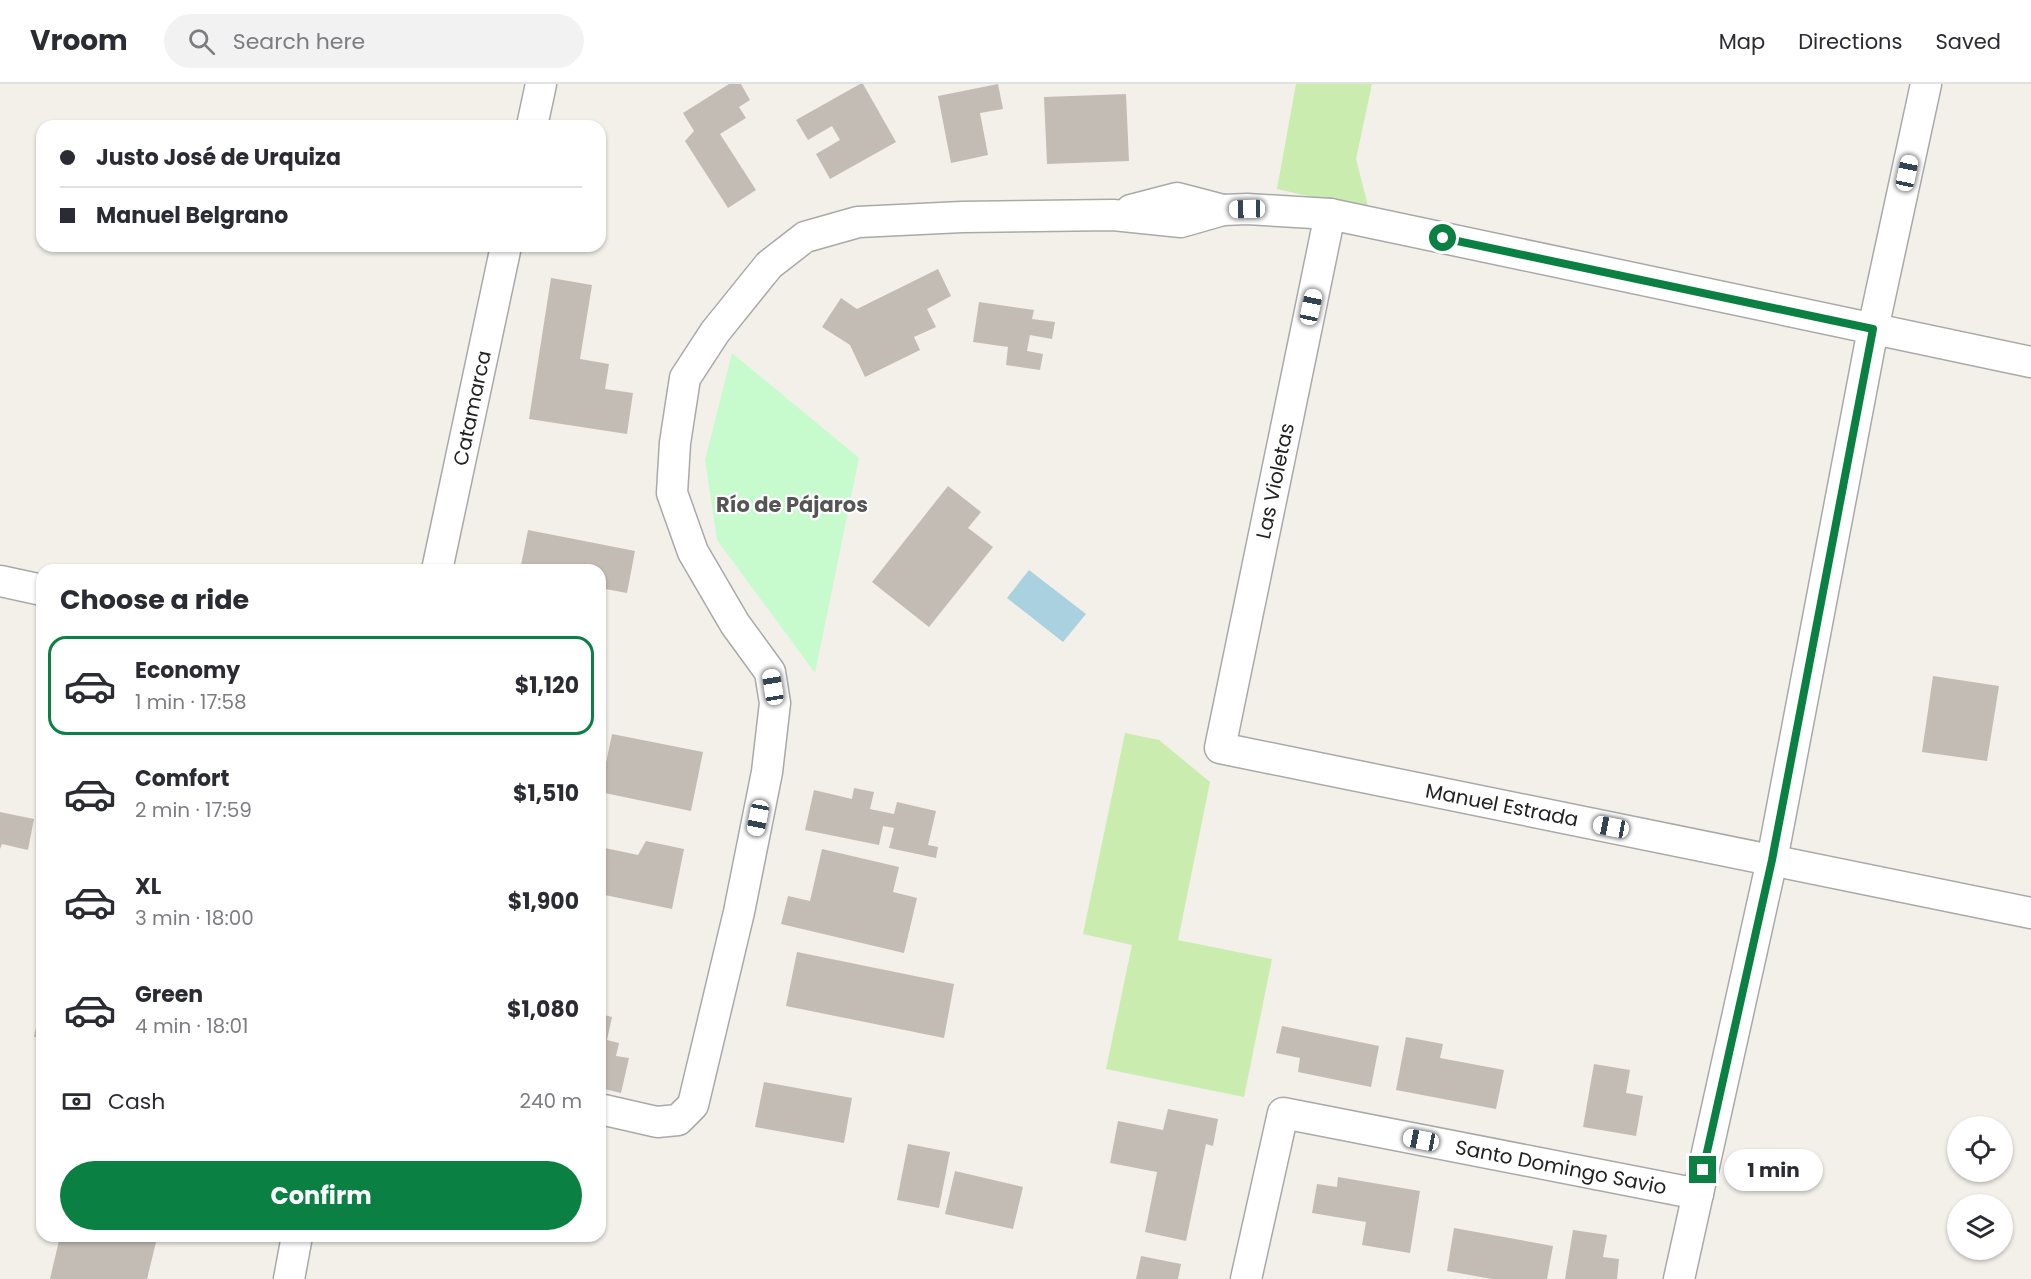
<!DOCTYPE html>
<html lang="en">
<head>
<meta charset="utf-8">
<style>
	body { margin:0; font-family:Poppins,sans-serif; background:#f2f2f3; color:#2b2b33; height:100vh; display:flex; flex-direction:column; font-size:22px; white-space:nowrap }
	* { box-sizing:border-box; margin:0 }
	p { font-size:20px; color:#7c7c81 }
	.icon { flex:none; width:33px; height:33px; fill:none; stroke:currentColor; stroke-width:2; stroke-linecap:round; stroke-linejoin:round }
	.map { position:relative; flex:1; overflow:hidden }
	.side { position:absolute; left:36px; top:480px; width:570px; height:678px; display:flex; flex-direction:column; background:#fff; border-radius:18px; box-shadow:0 2px 4px #0004 }
	.side>* { flex:none }
	.banner { position:absolute; left:36px; top:36px; width:570px; height:132px; border-radius:18px; box-shadow:0 2px 4px #0004; display:grid; align-content:center; height:132px; padding:0 24px; background:#fff }
	.tools { position:absolute; left:1947px; top:1032px; display:grid; gap:12px }
	.tools a { display:grid; place-items:center; width:66px; height:66px; border-radius:50%; background:#fff; box-shadow:0 2px 4px #0004; font-size:30px }
	.end { position:absolute; width:27px; height:27px; margin:-14px; border:8px solid #0b8043; background:#fff; box-shadow:0 0 0 3px #fff }
	.from { border-radius:50% }
	.bubble { position:absolute; height:42px; border-radius:21px; background:#fff; box-shadow:0 2px 4px #0004; font-size:20px; font-weight:700; line-height:42px; text-align:center }
	.car { position:absolute; width:18px; height:36px; margin:-18px -9px; border-radius:8px; box-shadow:0 0 4px 2px #0007; background:linear-gradient(#fff 24%,#345 0 40%,#fff 0 76%,#345 0 86%,#fff 0) }
	.banner b { display:flex; align-items:center; gap:21px; height:57px; font-size:22px }
	.banner b+b { border-top:2px solid #e1e1e2 }
	.banner i { width:15px; height:15px; background:#2b2b33 }
	ul { padding:0; list-style:none }
	li { display:flex; align-items:center; gap:18px; height:99px; margin:0 12px 9px; padding:0 12px; border:3px solid transparent; border-radius:18px }
	li div { flex:1 }
	li b { display:block; font-size:22px }
	li em { font-style:normal; font-weight:700 }
	li.on { border-color:#0b8043 }
	li>.icon { width:54px; height:54px; stroke-width:1.5 }
	h2 { padding:0 24px; font-size:27px; line-height:72px }
	.pay { display:flex; align-items:center; gap:15px; height:66px; padding:0 24px; font-size:22px }
	.pay p { margin-inline-start:auto }
	.cta { display:flex; gap:12px; margin-top:auto; padding:12px 24px }
	.cta a { flex:1; height:69px; border-radius:36px; background:#0b8043; color:#fff; font-size:24px; font-weight:700; line-height:69px; text-align:center }
	header { display:flex; align-items:center; gap:36px; box-sizing:border-box; height:84px; padding:0 30px; background:#fff; border-bottom:2px solid #e1e1e2 }
	header strong { font-size:28px }
	nav { display:flex; gap:33px; margin-inline-start:auto; font-size:21px }
	.search { width:420px; height:54px; background:#f2f2f3; display:flex; align-items:center; gap:15px; box-sizing:border-box; padding:0 21px; border-radius:33px; color:#7c7c81; font-size:22px }
	.map>svg:first-child { display:block }
</style>
</head>
<body>
<header>
<strong>Vroom</strong>
<div class="search"><svg class="icon" aria-label="search" viewBox="0 0 24 24"><circle cx="10" cy="10" r="6"/><path d="M15 15l6 6"/></svg>Search here</div>
<nav><a>Map</a><a>Directions</a><a>Saved</a></nav>
</header>
<div class="map">
<svg width="2031" height="1195" viewBox="0 0 2031 1195">
	<rect width="100%" height="100%" fill="#f2f0e9"/>
	<g fill="#caecaf">
		<path d="M1296,0H1372L1356,75L1369,126L1277,105Z"/>
		<path d="M1125,649L1159,656L1210,698L1178,856L1272,875L1244,1013L1106,985L1132,861L1083,850Z"/>
	</g>
	<path fill="#c7fbce" d="M732,269L859,374L815,589L717,456L705,376Z"/>
	<path fill="#a9d1e0" d="M1029,486L1086,530L1063,558L1007,514Z"/>
	<g fill="#c3bcb5">
		<path d="M729,0H741L750,16L739,23L746,34L720,50L756,106L728,124L685,57L694,47L683,29Z"/>
		<path d="M860,0H863L896,58L830,95L816,70L840,56L832,42L808,56L796,36Z"/>
		<path d="M998,0L1003,25L980,29L988,71L951,79L938,12Z"/>
		<path d="M1126,10L1129,77L1047,80L1044,13Z"/>
		<path d="M938,185L951,212L927,225L936,243L914,253L920,266L865,293L850,261L822,243L841,214L857,225Z"/>
		<path d="M551,194L592,201L580,275L609,280L605,305L633,309L627,350L529,335Z"/>
		<path d="M979,218L1034,226L1032,235L1055,238L1052,255L1030,251L1027,267L1043,270L1040,286L1006,281L1008,263L973,258Z"/>
		<path d="M948,402L981,428L968,444L993,463L929,543L872,498Z"/>
		<path d="M528,446L635,467L627,509L600,504V486H520Z"/>
		<path d="M1933,592L1999,602L1987,677L1922,668Z"/>
		<path d="M612,650L703,668L691,727L600,708Z"/>
		<path d="M854,704L874,708L870,725L894,730L897,718L936,727L928,761L938,763L936,774L889,764L894,744L883,742L879,761L805,746L814,706L852,715Z"/>
		<path d="M0,728L34,735L28,766L2,760L0,765Z"/>
		<path d="M646,757L684,765L672,825L600,810V763L638,771Z"/>
		<path d="M822,765L899,783L893,808L917,814L904,869L781,840L788,812L810,817Z"/>
		<path d="M797,868L954,900L944,954L786,922Z"/>
		<path d="M40,925L42,926V954L34,953Z"/>
		<path d="M600,930L612,933L607,956L619,959L616,972L629,974L621,1009L600,1004Z"/>
		<path d="M1282,942L1379,962L1371,1003L1298,988L1300,974L1276,969Z"/>
		<path d="M1406,953L1443,960L1440,974L1504,986L1496,1025L1396,1006Z"/>
		<path d="M1594,980L1630,986L1626,1009L1643,1012L1636,1052L1583,1043Z"/>
		<path d="M764,998L852,1014L844,1059L755,1043Z"/>
		<path d="M1168,1025L1218,1035L1213,1062L1206,1060L1186,1157L1145,1148L1157,1088L1110,1079L1118,1037L1163,1046Z"/>
		<path d="M908,1060L950,1068L939,1124L897,1116Z"/>
		<path d="M955,1087L1023,1103L1013,1145L945,1130Z"/>
		<path d="M1338,1093L1420,1107L1410,1169L1362,1161L1366,1138L1312,1129L1317,1100L1337,1103Z"/>
		<path d="M1454,1144L1553,1162L1547,1195H1492L1447,1187Z"/>
		<path d="M1573,1146L1607,1151L1603,1173L1619,1175L1617,1195H1565Z"/>
		<path d="M60,1152H147L157,1154L147,1195H50Z"/>
		<path d="M1141,1172L1181,1180L1178,1195H1136Z"/>
	</g>
	<g fill="none" stroke-linecap="round" stroke-linejoin="round">
		<defs>
			<g id="minor">
				<path d="M532,42L541,0"/>
				<path d="M1131,126L1177,114L1223,126"/>
				<path d="M1330,130L1220,664L2031,829"/>
				<path d="M437,486L506,162"/>
				<path d="M0,497L42,506"/>
				<path d="M600,1025L657,1038L678,1036L693,1021L739,828L767,688L775,619L770,588L735,540L693,468L672,409L675,359L685,294L715,248L769,181L805,153L858,138L962,133L1113,131L1181,138L1223,126L1247,125L1330,130L2031,278"/>
				<path d="M289,1195L297,1152"/>
				<path d="M1246,1195L1283,1029L1698,1110"/>
				<path d="M1679,1195L1772,776L1873,245L1926,0"/>
			</g>
		</defs>
		<use href="#minor" stroke="#a9a9a9" stroke-width="33"/>
		<use href="#minor" stroke="#fff" stroke-width="30"/>
	</g>
	<g fill="none" stroke-linecap="round" stroke-linejoin="round">
		<path stroke="#0b8043" stroke-width="8" d="M1443,154L1873,245L1772,776L1703,1086"/>
	</g>
	<g text-anchor="middle" stroke-width="4.5" stroke-linejoin="round" paint-order="stroke">
		<g font-size="20" fill="#222" stroke="#fff">
			<text transform="translate(472 324) rotate(-78)" y="7">Catamarca</text>
			<text transform="translate(1275 397) rotate(-78)" y="7">Las Violetas</text>
			<text transform="translate(1502 721) rotate(11)" y="7">Manuel Estrada</text>
			<text transform="translate(1561 1083) rotate(11)" y="7">Santo Domingo Savio</text>
		</g>
		<g font-size="21" font-weight="bold" fill="#555" stroke="#fff">
			<text x="792" y="428">Río de Pájaros</text>
		</g>
	</g>
</svg>
<div class="tools">
<a><svg class="icon" aria-label="locate" viewBox="0 0 24 24"><circle cx="12" cy="12" r="6"/><path d="M12 2v4M12 18v4M2 12h4M18 12h4"/></svg></a>
<a><svg class="icon" aria-label="layers" viewBox="0 0 24 24"><path d="M12 4l9 5-9 5-9-5zM3 14l9 5 9-5"/></svg></a>
</div>
<i class="end from" style="left:1443px;top:154px"></i>
<i class="end" style="left:1703px;top:1086px"></i>
<div class="bubble" style="left:1724px;top:1065px;width:99px">1 min</div>
<i class="car" style="left:1907px;top:89px;rotate:12deg"></i>
<i class="car" style="left:1247px;top:125px;rotate:269deg"></i>
<i class="car" style="left:1311px;top:223px;rotate:12deg"></i>
<i class="car" style="left:773px;top:603px;rotate:351deg"></i>
<i class="car" style="left:758px;top:734px;rotate:191deg"></i>
<i class="car" style="left:1611px;top:743px;rotate:281deg"></i>
<i class="car" style="left:1421px;top:1056px;rotate:281deg"></i>
<div class="banner">
<b><i class="from"></i>Justo José de Urquiza</b>
<b><i></i>Manuel Belgrano</b>
</div>
<section class="side">
<h2>Choose a ride</h2>
<ul>
<li class="on"><svg class="icon" aria-label="car" viewBox="0 0 24 24"><path d="M5 17H2v-5l4-1 3-4h7l3 4 3 1v5h-3M9 17h6M6 11h13"/><circle cx="7" cy="17" r="2"/><circle cx="17" cy="17" r="2"/></svg><div><b>Economy</b><p>1 min · 17:58</p></div><em>$1,120</em></li>
<li><svg class="icon" aria-label="car" viewBox="0 0 24 24"><path d="M5 17H2v-5l4-1 3-4h7l3 4 3 1v5h-3M9 17h6M6 11h13"/><circle cx="7" cy="17" r="2"/><circle cx="17" cy="17" r="2"/></svg><div><b>Comfort</b><p>2 min · 17:59</p></div><em>$1,510</em></li>
<li><svg class="icon" aria-label="car" viewBox="0 0 24 24"><path d="M5 17H2v-5l4-1 3-4h7l3 4 3 1v5h-3M9 17h6M6 11h13"/><circle cx="7" cy="17" r="2"/><circle cx="17" cy="17" r="2"/></svg><div><b>XL</b><p>3 min · 18:00</p></div><em>$1,900</em></li>
<li><svg class="icon" aria-label="car" viewBox="0 0 24 24"><path d="M5 17H2v-5l4-1 3-4h7l3 4 3 1v5h-3M9 17h6M6 11h13"/><circle cx="7" cy="17" r="2"/><circle cx="17" cy="17" r="2"/></svg><div><b>Green</b><p>4 min · 18:01</p></div><em>$1,080</em></li>
</ul>
<div class="pay"><svg class="icon" aria-label="cash" viewBox="0 0 24 24"><path d="M3 7h18v10H3z"/><circle cx="12" cy="12" r="2"/></svg>Cash<p>240 m</p></div>
<div class="cta"><a>Confirm</a></div>
</section>
</div>
</body>
</html>
